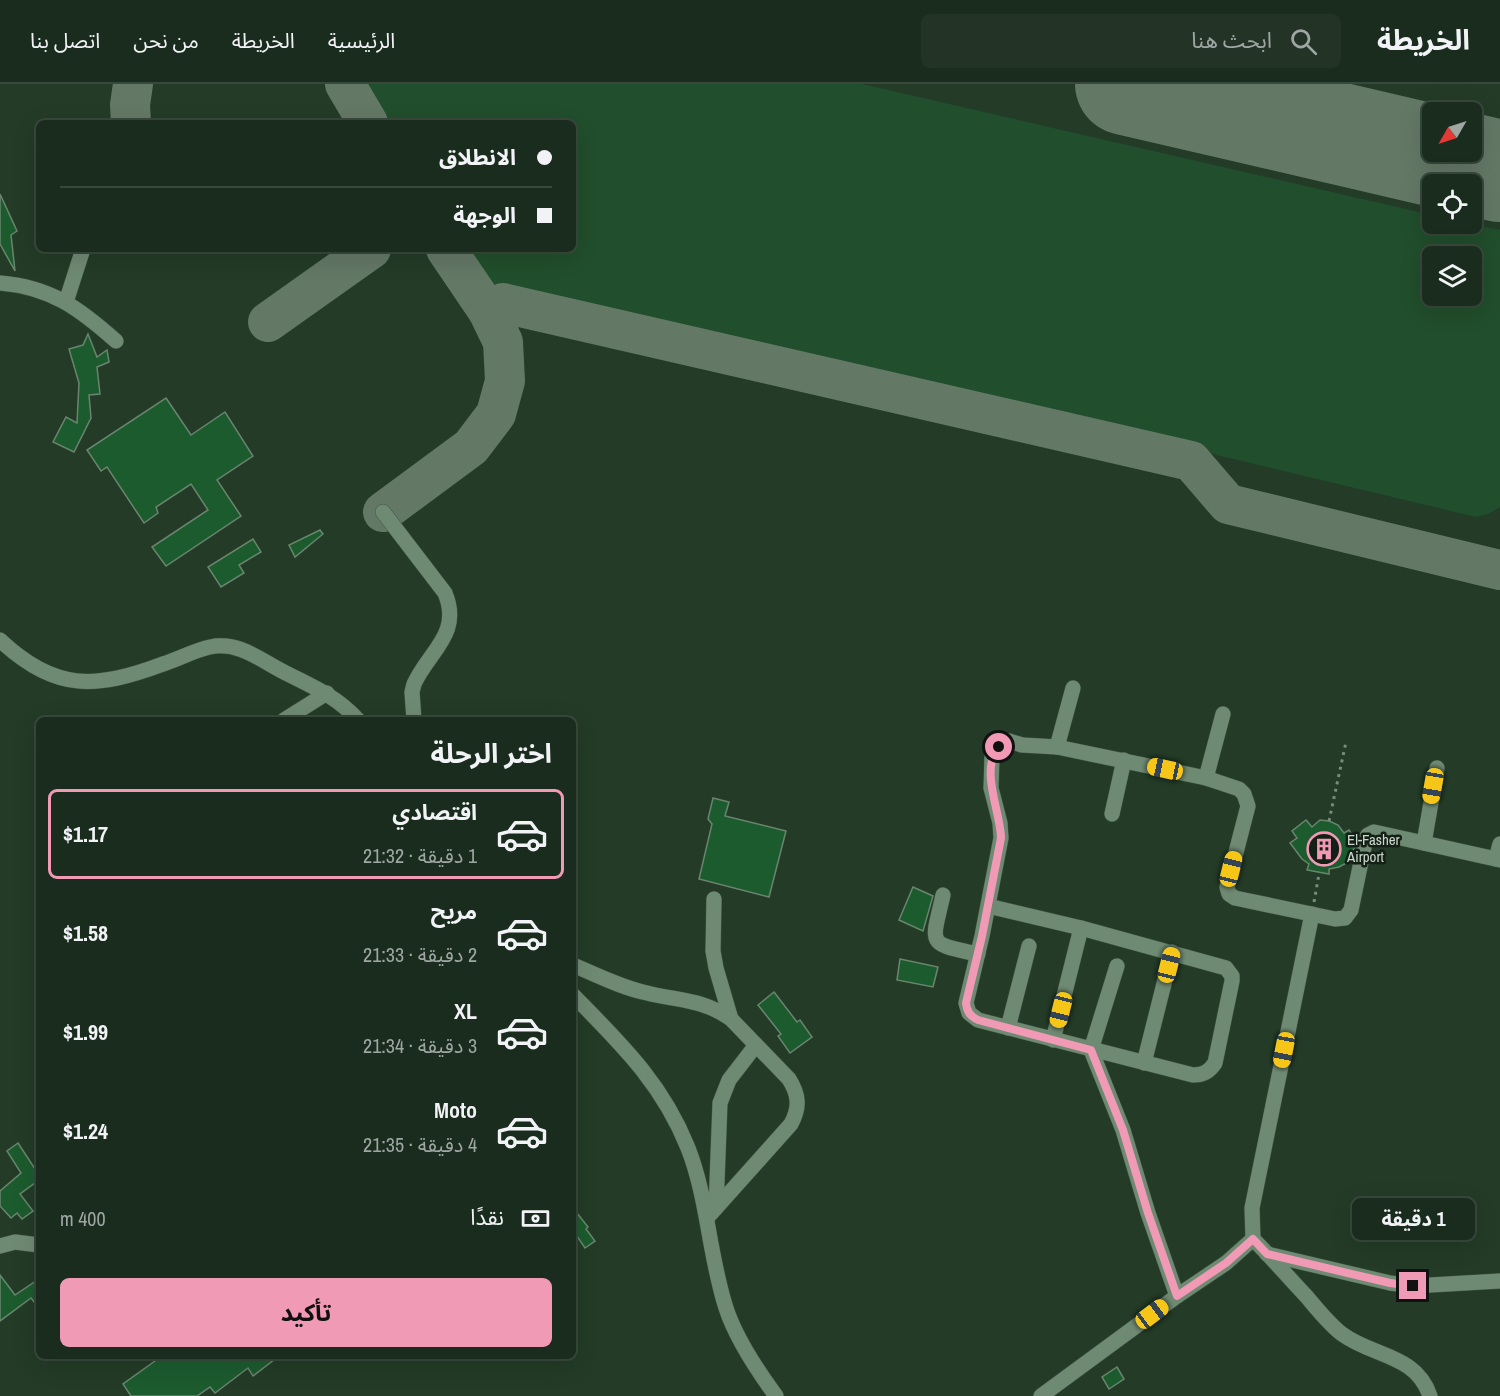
<!DOCTYPE html>
<html lang="ar">
<head>
<meta charset="utf-8">
<style>
	body { margin:0; font-family:"Archivo Narrow","Noto Sans Arabic",sans-serif; background:#233426; color:#f1f3f6; direction:rtl; height:100vh; display:flex; flex-direction:column; font-size:22px; white-space:nowrap }
	* { box-sizing:border-box; margin:0 }
	p { font-size:20px; color:#9fa7a4 }
	.icon { flex:none; width:33px; height:33px; fill:none; stroke:currentColor; stroke-width:2; stroke-linecap:round; stroke-linejoin:round }
	.map { position:relative; flex:1; overflow:hidden; direction:ltr }
	.drawer { position:absolute; left:36px; top:633px; width:540px; height:642px; display:flex; flex-direction:column; background:#1a2c1d; border-radius:9px; box-shadow:0 6px 24px #0002,0 0 0 2px #38483b; direction:rtl }
	.drawer>* { flex:none }
	.banner { position:absolute; left:36px; top:36px; width:540px; height:132px; border-radius:9px; box-shadow:0 6px 24px #0002,0 0 0 2px #38483b; direction:rtl; display:grid; align-content:center; height:132px; padding:0 24px; background:#1a2c1d }
	.needle { width:39px; rotate:231deg }
	.controls { position:absolute; left:1422px; top:18px; display:grid; gap:12px }
	.controls a { display:grid; place-items:center; width:60px; height:60px; border-radius:9px; background:#1a2c1d; box-shadow:0 6px 24px #0002,0 0 0 2px #38483b; font-size:30px }
	.end { position:absolute; width:27px; height:27px; margin:-14px; border:8px solid #f09ab5; background:#111; box-shadow:0 0 0 3px #111 }
	.from { border-radius:50% }
	.bubble { position:absolute; height:42px; border-radius:9px; background:#1a2c1d; box-shadow:0 6px 24px #0002,0 0 0 2px #38483b; font-size:20px; font-weight:700; line-height:42px; text-align:center; direction:rtl }
	.car { position:absolute; width:18px; height:36px; margin:-18px -9px; border-radius:8px; box-shadow:0 0 4px 2px #0007; background:linear-gradient(#f5c518 24%,#345 0 40%,#f5c518 0 76%,#345 0 86%,#f5c518 0) }
	.banner b { display:flex; align-items:center; gap:21px; height:57px; font-size:22px }
	.banner b+b { border-top:2px solid #38483b }
	.banner i { width:15px; height:15px; background:#f1f3f6 }
	ul { padding:0; list-style:none }
	li { display:flex; align-items:center; gap:18px; height:90px; margin:0 12px 9px; padding:0 12px; border:3px solid transparent; border-radius:9px }
	li div { flex:1 }
	li b { display:block; font-size:22px }
	li em { font-style:normal; font-weight:700 }
	li.current { border-color:#f09ab5 }
	li>.icon { width:54px; height:54px; stroke-width:1.5 }
	h2 { padding:0 24px; font-size:27px; line-height:72px }
	.pay { display:flex; align-items:center; gap:15px; height:66px; padding:0 24px; font-size:22px }
	.pay p { margin-inline-start:auto }
	.cta { display:flex; gap:12px; margin-top:auto; padding:12px 24px }
	.cta a { flex:1; height:69px; border-radius:9px; background:#f09ab5; color:#111; font-size:24px; font-weight:700; line-height:69px; text-align:center }
	header { display:flex; align-items:center; gap:36px; box-sizing:border-box; height:84px; padding:0 30px; background:#1a2c1d; border-bottom:2px solid #38483b }
	header strong { font-size:28px }
	nav { display:flex; gap:33px; margin-inline-start:auto; font-size:21px }
	.search { width:420px; height:54px; background:#233426; display:flex; align-items:center; gap:15px; box-sizing:border-box; padding:0 21px; border-radius:9px; color:#9fa7a4; font-size:22px }
	.map>svg:first-child { display:block }
</style>
</head>
<body>
<header>
<strong>الخريطة</strong>
<div class="search"><svg class="icon" aria-label="search" viewBox="0 0 24 24"><circle cx="10" cy="10" r="6"/><path d="M15 15l6 6"/></svg>ابحث هنا</div>
<nav><a>الرئيسية</a><a>الخريطة</a><a>من نحن</a><a>اتصل بنا</a></nav>
</header>
<div class="map">
<svg width="1500" height="1312" viewBox="0 0 1500 1312">
	<rect width="100%" height="100%" fill="#233b27"/>
	<path fill="#214e2c" fill-rule="evenodd" d="M362,0H862L1432,131V140H1471L1500,146V423L1488,430L1476,433L1200,367L1196,370L1015,329L713,256L581,228L504,202L491,200L485,196L466,165H573V39H387ZM1432,172H1472V212H1432Z"/>
	<g fill="none" stroke-linecap="round" stroke-linejoin="round">
		<g stroke="#647866" stroke-width="40">
			<path d="M345,0L368,39"/>
			<path d="M131,39L130,21L133,0"/>
			<path d="M446,165L488,227"/>
			<path d="M268,238L371,165"/>
			<path d="M383,428L471,363L496,330L505,297L503,258L488,227L503,219L1191,377L1228,420L1500,486"/>
		</g>
		<path stroke="#647866" stroke-width="102" d="M1126,0L1500,87"/>
	</g>
	<g fill="#1c5b2e" stroke="#6a856e" stroke-width="1.5">
		<path d="M0,110L17,147L11,151L15,187L0,160Z"/>
		<path d="M88,250L97,273L107,266L109,278L97,283L100,310L89,311L91,334L74,368L53,358L66,333L77,339L79,299L69,265L83,261Z"/>
		<path d="M166,314L191,351L225,328L253,372L217,396L241,432L166,482L152,463L208,426L191,400L156,423L158,429L144,439L107,383L101,387L87,366Z"/>
		<path d="M320,446L323,450L295,473L289,461Z"/>
		<path d="M253,455L261,468L239,481L244,489L221,503L208,483Z"/>
		<path d="M713,714L729,718L725,732L786,747L769,813L699,795L712,740L708,735Z"/>
		<path d="M1306,736L1312,743L1320,736L1329,737L1338,741L1344,749L1349,746L1356,756L1354,765L1350,768L1352,772V776L1339,783L1329,785V790L1307,786L1309,780L1302,775L1290,759L1297,754L1292,747Z"/>
		<path d="M913,803L933,812L923,847L899,836Z"/>
		<path d="M900,875L938,883L933,903L897,896Z"/>
		<path d="M774,908L797,938L800,936L812,953L790,969L778,952L781,950L758,921Z"/>
		<path d="M18,1059L39,1091V1096L20,1110L33,1127L22,1135L17,1129L11,1134L0,1122V1107L21,1089L7,1067Z"/>
		<path d="M573,1124L588,1143L586,1145L595,1157L585,1164L577,1152L573,1155Z"/>
		<path d="M0,1191L15,1211L39,1195V1224L31,1214L0,1237Z"/>
		<path d="M162,1272H279L253,1292L248,1284L215,1309L210,1303L197,1312H131L123,1300Z"/>
		<path d="M1117,1283L1124,1295L1109,1305L1102,1293Z"/>
	</g>
	<g fill="none" stroke-linecap="round" stroke-linejoin="round">
		<defs>
			<g id="minor">
				<path d="M0,199C51,203 80,225 116,257"/>
				<path d="M66,218L83,165"/>
				<path d="M383,428L445,509C462,550 429,567 414,600L412,608L414,636"/>
				<path d="M0,556C55,608 96,605 163,580C179,575 195,566 210,563C238,557 259,575 282,587C311,602 335,611 358,636"/>
				<path d="M284,636L327,609"/>
				<path d="M1057,663L1073,604"/>
				<path d="M1206,694L1223,630"/>
				<path d="M1112,730L1124,676"/>
				<path d="M1424,759L1437,684"/>
				<path d="M1496,775L1500,760"/>
				<path d="M943,811C932,861 925,859 978,870"/>
				<path d="M714,815L713,867L716,884L731,935"/>
				<path d="M988,822L1081,844L1226,884L1232,892V897L1215,979C1209,988 1203,991 1193,991L978,936L969,929L966,919L982,852L1001,754L1000,739L991,704L992,673L995,667L1003,659L1009,657L1022,661L1057,663L1206,694L1239,705L1244,710L1248,722L1227,803L1229,810L1235,814L1335,835L1345,834L1351,826L1366,754L1368,751L1374,748L1500,776"/>
				<path d="M573,881C597,891 622,904 647,909C679,917 703,915 731,935L789,995C799,1011 800,1023 791,1040L707,1134"/>
				<path d="M1117,882L1091,966L1123,1046L1148,1129L1177,1212"/>
				<path d="M573,911C621,960 662,999 688,1064C708,1115 709,1172 726,1224C736,1255 757,1286 776,1312"/>
				<path d="M1008,944L1029,862"/>
				<path d="M1053,956L1081,844"/>
				<path d="M1144,979L1172,868"/>
				<path d="M716,1124L720,1019L729,996L756,961"/>
				<path d="M1253,1155C1272,1174 1289,1194 1307,1213C1318,1226 1329,1240 1342,1250C1373,1273 1416,1270 1430,1312"/>
				<path d="M0,1162L15,1158L39,1161"/>
				<path d="M1267,1170L1390,1199L1413,1202L1500,1197"/>
				<path d="M1041,1312L1177,1212L1226,1179L1253,1155L1252,1124L1312,830"/>
			</g>
		</defs>
		<use href="#minor" stroke="#405545" stroke-width="16"/>
		<g stroke="#798c7c" stroke-width="3" stroke-dasharray="3 4.5" stroke-linecap="butt">
			<path d="M1329,737L1346,658"/>
			<path d="M1314,818L1319,790"/>
		</g>
		<use href="#minor" stroke="#6f8a73" stroke-width="15"/>
	</g>
	<g fill="none" stroke-linecap="round" stroke-linejoin="round">
		<path stroke="#f09ab5" stroke-width="8" d="M999,663C979,685 1001,729 1001,754L982,852L966,919C967,928 970,932 978,936L1091,966L1123,1046L1148,1129L1177,1212L1226,1179L1253,1155L1267,1170L1390,1199L1413,1202"/>
	</g>
	<defs>
		<symbol id="building-ring" viewBox="-11 -11 22 22"><circle r="9.5" fill="#141f16" stroke="#f09ab5" stroke-width="1.5"/><path d="M-4-6H4V6H1V3H-1V6H-4ZM-2.5-4.3h1.7v1.8h-1.7ZM.8-4.3h1.7v1.8H.8ZM-2.5-1h1.7V.8h-1.7ZM.8-1h1.7V.8H.8Z" fill="#f09ab5"/></symbol>
	</defs>
	<g fill-rule="evenodd">
		<use href="#building-ring" x="1305" y="746" width="38" height="38"/>
	</g>
	<g text-anchor="middle" stroke-width="5" stroke-linejoin="round" paint-order="stroke">
		<g font-size="15" fill="#cad8cc" stroke="#141f16" text-anchor="start">
			<text x="1347" y="761">El-Fasher<tspan x="1347" dy="17">Airport</tspan></text>
		</g>
	</g>
</svg>
<div class="controls">
<a><svg class="needle" viewBox="-14 -14 28 28"><path d="M0-13l5 13h-10z" fill="#e53935"/><path d="M0 13l5-13h-10z" fill="#9fa7a4"/></svg></a>
<a><svg class="icon" aria-label="locate" viewBox="0 0 24 24"><circle cx="12" cy="12" r="6"/><path d="M12 2v4M12 18v4M2 12h4M18 12h4"/></svg></a>
<a><svg class="icon" aria-label="layers" viewBox="0 0 24 24"><path d="M12 4l9 5-9 5-9-5zM3 14l9 5 9-5"/></svg></a>
</div>
<i class="end from" style="left:999px;top:663px"></i>
<i class="end" style="left:1413px;top:1202px"></i>
<div class="bubble" style="left:1352px;top:1114px;width:123px">1 دقيقة</div>
<i class="car" style="left:1165px;top:685px;rotate:282deg"></i>
<i class="car" style="left:1433px;top:702px;rotate:190deg"></i>
<i class="car" style="left:1231px;top:785px;rotate:14deg"></i>
<i class="car" style="left:1169px;top:881px;rotate:14deg"></i>
<i class="car" style="left:1061px;top:926px;rotate:194deg"></i>
<i class="car" style="left:1284px;top:966px;rotate:191deg"></i>
<i class="car" style="left:1152px;top:1230px;rotate:53deg"></i>
<div class="banner">
<b><i class="from"></i>الانطلاق</b>
<b><i></i>الوجهة</b>
</div>
<section class="drawer">
<h2>اختر الرحلة</h2>
<ul>
<li class="current"><svg class="icon" aria-label="car" viewBox="0 0 24 24"><path d="M5 17H2v-5l4-1 3-4h7l3 4 3 1v5h-3M9 17h6M6 11h13"/><circle cx="7" cy="17" r="2"/><circle cx="17" cy="17" r="2"/></svg><div><b>اقتصادي</b><p>1 دقيقة · 21:32</p></div><em>$1.17</em></li>
<li><svg class="icon" aria-label="car" viewBox="0 0 24 24"><path d="M5 17H2v-5l4-1 3-4h7l3 4 3 1v5h-3M9 17h6M6 11h13"/><circle cx="7" cy="17" r="2"/><circle cx="17" cy="17" r="2"/></svg><div><b>مريح</b><p>2 دقيقة · 21:33</p></div><em>$1.58</em></li>
<li><svg class="icon" aria-label="car" viewBox="0 0 24 24"><path d="M5 17H2v-5l4-1 3-4h7l3 4 3 1v5h-3M9 17h6M6 11h13"/><circle cx="7" cy="17" r="2"/><circle cx="17" cy="17" r="2"/></svg><div><b>XL</b><p>3 دقيقة · 21:34</p></div><em>$1.99</em></li>
<li><svg class="icon" aria-label="car" viewBox="0 0 24 24"><path d="M5 17H2v-5l4-1 3-4h7l3 4 3 1v5h-3M9 17h6M6 11h13"/><circle cx="7" cy="17" r="2"/><circle cx="17" cy="17" r="2"/></svg><div><b>Moto</b><p>4 دقيقة · 21:35</p></div><em>$1.24</em></li>
</ul>
<div class="pay"><svg class="icon" aria-label="cash" viewBox="0 0 24 24"><path d="M3 7h18v10H3z"/><circle cx="12" cy="12" r="2"/></svg>نقدًا<p>400 m</p></div>
<div class="cta"><a>تأكيد</a></div>
</section>
</div>
</body>
</html>
